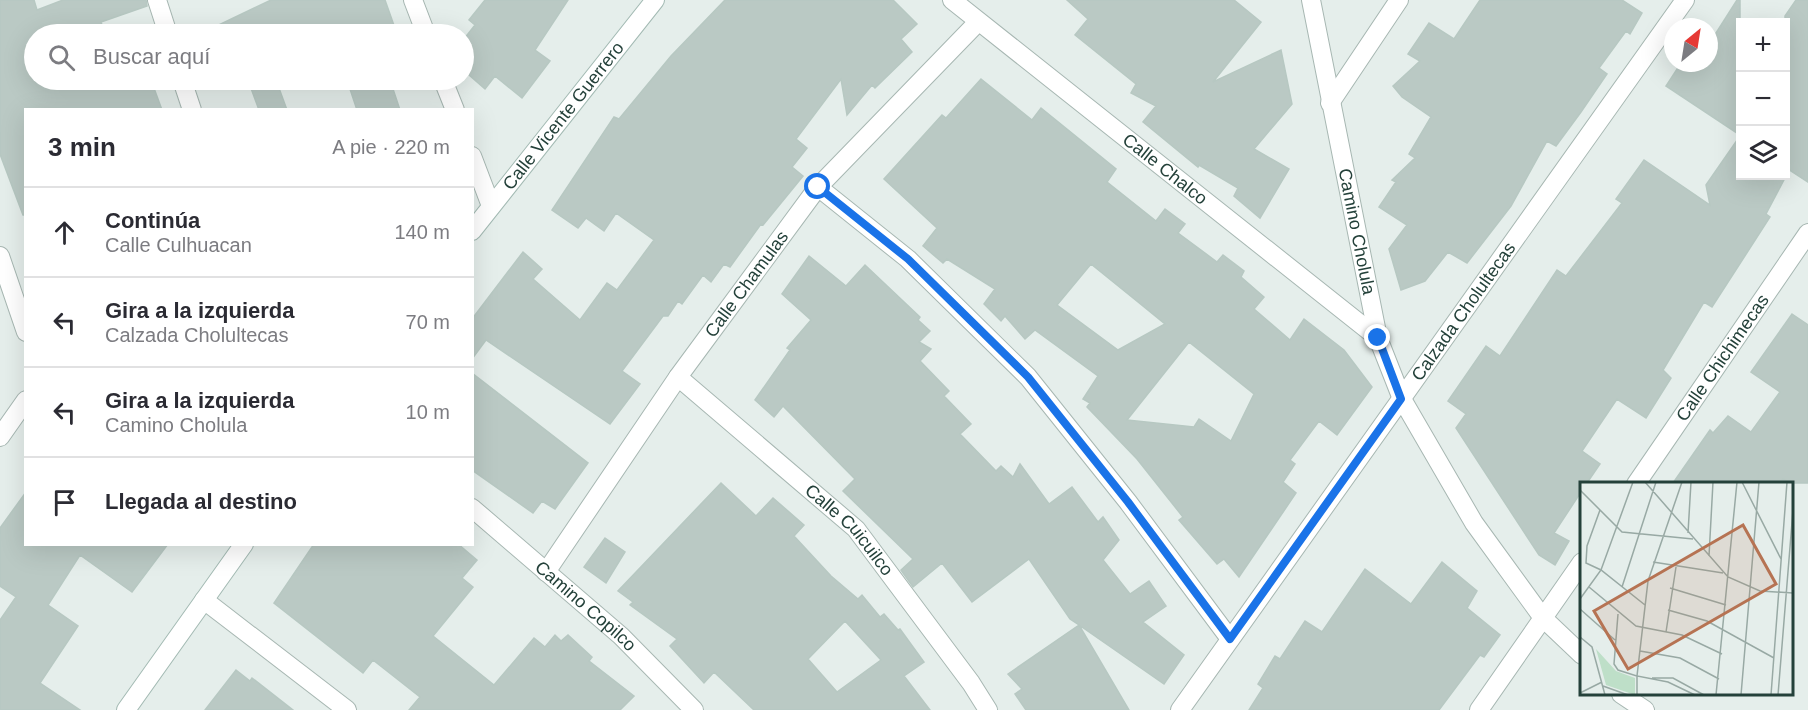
<!DOCTYPE html>
<html lang="es">
<head>
<meta charset="utf-8">
<style>
	:root { --surface:#fff; --page:#f2f2f3; --text:#2b2b33; --muted:#7c7c81; --line:#e1e1e2 }
	body { margin:0; font-family:Arial,sans-serif; background:var(--page); color:var(--text) }
	.controls { position:absolute; right:18px; top:18px; display:grid; overflow:hidden; border-radius:0px; box-shadow:0 6px 24px #0002 }
	.controls button { width:54px; height:54px; display:grid; place-items:center; padding:0; border:0; border-bottom:2px solid var(--line); background:var(--surface); color:var(--text); font:30px sans-serif }
	.compass { position:absolute; left:1664px; top:18px; width:54px; height:54px; border-radius:50%; background:var(--surface); box-shadow:0 6px 24px #0002; rotate:30deg }
	.stop { position:absolute; width:18px; height:18px; margin:-14px; border:4px solid #1a73e8; border-radius:50%; background:#fff }
	.stop.end { background:#1a73e8; border-color:#fff; box-shadow:0 2px 6px #0008 }
	.list { margin:0; padding:0; list-style:none }
	h2 { display:flex; justify-content:space-between; align-items:center; height:78px; margin:0; padding:0 24px; font-size:26px }
	h2 small { font-size:20px; font-weight:400; color:var(--muted) }
	.list li { display:grid; grid-template-columns:39px 1fr auto; gap:18px; align-items:center; box-sizing:border-box; height:90px; padding:0 24px; border-top:2px solid var(--line) }
	.list b { display:block; font-size:22px; white-space:nowrap }
	.list p { margin:0; font-size:20px; white-space:nowrap; color:var(--muted) }
	.list em { font-size:20px; font-style:normal; color:var(--muted) }
	.icon { flex:none; width:33px; height:33px; fill:none; stroke:currentColor; stroke-width:2; stroke-linecap:round; stroke-linejoin:round }
	.map { position:relative; flex:none; width:1808px; height:710px; overflow:hidden }
	.search { position:absolute; background:var(--surface); box-shadow:0 6px 24px #0002; left:24px; top:24px; width:450px; height:66px; display:flex; align-items:center; gap:15px; box-sizing:border-box; padding:0 21px; border-radius:33px; color:var(--muted); font-size:22px }
	.panel { position:absolute; background:var(--surface); box-shadow:0 6px 24px #0002; left:24px; top:108px; width:450px; height:438px; border-radius:0px }
	.map>svg:first-child { display:block }
	.building { fill:#bac9c4; stroke:#b7c8c2; stroke-width:1.5; fill-rule:evenodd }
	.lines { fill:none; stroke-linecap:round; stroke-linejoin:round }
	.minor-casing { stroke:#a7b7b2; stroke-width:20 }
	.tertiary-casing { stroke:#a7b7b2; stroke-width:20 }
	.secondary-casing { stroke:#a3bab3; stroke-width:20 }
	.minor { stroke:#fff; stroke-width:18 }
	.tertiary { stroke:#fff; stroke-width:18 }
	.secondary { stroke:#fff; stroke-width:18 }
	.route { stroke:#1a73e8; stroke-width:8 }
	.labels { text-anchor:middle; stroke-width:4.5; stroke-linejoin:round; paint-order:stroke }
	.street-label { font-size:18px; fill:#24413a; stroke:#f6faf8 }
	.inset-road { fill:none; stroke:#98a9a4; stroke-width:1.5 }
	.view { fill:#b67353; fill-opacity:0.15; stroke:#b67353; stroke-width:3 }
	.inset-edge { fill:none; stroke:#24413a; stroke-width:3 }
</style>
</head>
<body>
<div class="map">
<svg width="1808" height="710" viewBox="0 0 1808 710">
	<rect width="100%" height="100%" fill="#e5eeeb"/>
	<path class="building" d="M0 0H34L37 10 63 0H146L147 6 101 22 105 34H34V80H151L162 110H26V215H23L0 154Z
		M271 0H385L397 34H200Z
		M485 0H568L535 50 550 61 522 98 495 76 485 89 468 74 464 61V39L475 25 469 20Z
		M725 0H893L917 24 901 39 912 52 875 88 872 85 847 115 841 79 796 139 807 148 792 167 803 176 763 225 761 224 730 267 724 264 711 282 703 275 682 304 678 301 668 316H663L622 371 640 384 610 424 486 340 472 359V319L523 252 542 269 533 279 580 320 607 283 617 290 654 240 616 213 604 231 586 218 578 228 552 210 614 117 619 119 671 56Z
		M1067 0H1234L1261 22 1213 82 1281 50 1292 104 1254 149 1289 169 1260 218 1234 196 1238 188 1199 165 1198 167 1143 122 1156 106 1131 93 1136 84 1075 35 1088 19Z
		M1480 0H1622L1642 13 1630 34 1626 31 1599 68 1607 74 1581 112 1556 146 1547 141 1511 206 1467 263 1448 252 1425 281 1401 290 1389 249 1407 225 1379 207 1396 182 1392 180 1415 158 1409 154 1431 117 1402 97 1393 86 1420 61 1408 54 1429 23 1454 39Z
		M1737 0H1740V135L1666 86 1681 63H1709V44Z
		M1796 0H1808V182L1785 167V16Z
		M981 79 1032 120 1041 108 1116 169 1107 182 1156 221 1165 209 1185 224 1178 233 1217 262 1223 255 1244 271 1241 277 1264 297 1254 309 1290 340 1304 319 1344 350 1372 387 1337 435 1319 421 1290 460 1295 464 1283 482 1296 493 1239 577 1224 559 1217 564 1179 520 1183 517 1137 459 1087 407 1090 403 1083 399 1098 376 1035 330 1025 339 1005 316 1001 321 984 304 995 289 947 259 943 263 923 246 937 228 884 179 942 115 946 118ZM1091 264 1138 302 1165 324 1118 350 1057 305ZM1189 342 1254 394 1231 441 1199 419 1194 427 1127 420Z
		M248 80H276L287 110H259Z
		M347 80H390L400 110H357Z
		M1740 136V176H1786L1766 214 1770 217 1712 307 1704 302 1663 370 1671 378 1646 418 1617 399 1582 451 1600 464 1587 483H1581V492L1554 533 1569 541 1555 565 1539 555 1456 428 1466 414 1448 401 1486 346 1500 356 1557 270 1566 276 1622 203 1616 199 1644 160 1710 205 1706 185Z
		M809 256 846 286 865 265 920 317 918 320 930 331 919 342 931 349 920 361 949 391 944 396 971 424 960 434 996 471 1001 466 1013 477 1020 464 1049 504 1072 487 1098 522 1103 517 1119 540 1103 560 1130 594 1149 581 1166 606 1143 622 1184 655 1164 684 1079 625 1129 710H1026L1015 694 1022 689 1008 674 1079 625 1070 619 1029 559 972 602 942 563 913 587 901 570 913 559 843 491 855 479 783 406 774 417 755 400 790 350 787 348 811 320 782 294Z
		M1792 314 1808 325V483H1790L1783 479 1780 483H1673L1710 430 1713 433 1728 416 1751 432 1780 392 1751 372Z
		M472 373 588 463 555 509 542 501 533 513 472 470Z
		M721 483 756 516 773 498 804 525 794 536 831 576 858 599 862 595 880 617 884 614 898 630 900 629 924 662 904 676 930 710H754L714 672 704 683 670 646 677 639 630 605 633 602 618 591ZM845 621 881 660 837 692 808 659Z
		M26 492V544H168L132 592 80 555 48 605 78 626 40 683 80 710H0V620L16 597 0 586V528Z
		M605 538 625 552 606 583 584 567Z
		M314 544H458L477 560 462 578 473 587 433 636 494 685 534 638 545 647 555 635 561 641 568 635 592 657 589 661 634 696 620 710H409L420 697 401 682 373 660 363 673 274 603Z
		M1442 562 1477 591 1467 608 1500 635 1484 657 1480 655 1439 710H1249L1263 688 1258 684 1275 656 1280 659 1305 621 1322 632 1365 569 1411 604Z
		M236 670 250 681 252 678 293 710H205Z"/>
	<g class="lines">
		<defs>
			<g id="minor">
				<path d="M157 0 168 34"/>
				<path d="M413 0 426 34"/>
				<path id="s1" d="M952 0 1378 338"/>
				<path d="M182 80 192 110"/>
				<path d="M443 80 455 110"/>
				<path d="M1330 103 1399 0"/>
				<path d="M472 156 491 206"/>
				<path d="M818 187 908 259 1028 377 1128 502 1230 639"/>
				<path d="M0 256 26 332"/>
				<path id="s2" d="M678 377 856 529 971 683 988 710"/>
				<path d="M0 437 26 400"/>
				<path id="s3" d="M1636 484 1808 233"/>
				<path id="s4" d="M472 508 621 636 694 710"/>
				<path id="s5" d="M546 572 678 377 818 187 978 22"/>
				<path d="M204 600 347 710"/>
				<path id="s6" d="M1180 710 1685 0"/>
				<path d="M1479 710 1582 562"/>
			</g>
			<g id="tertiary">
				<path id="s7" d="M1311 0 1378 338 1402 399 1474 523 1543 618 1582 655"/>
				<path d="M1621 694 1645 710"/>
			</g>
			<g id="secondary">
				<path id="s8" d="M472 231 655 0"/>
				<path d="M126 710 244 544"/>
			</g>
		</defs>
		<use href="#minor" class="minor-casing"/>
		<use href="#tertiary" class="tertiary-casing"/>
		<use href="#secondary" class="secondary-casing"/>
		<use href="#minor" class="minor"/>
		<use href="#tertiary" class="tertiary"/>
		<use href="#secondary" class="secondary"/>
	</g>
	<g class="lines">
		<path class="route" d="M818 187 908 259 1028 377 1128 502 1230 639 1401 399 1378 338"/>
	</g>
	<g class="labels">
		<g class="street-label">
			<text dy="6" stroke="none"><textPath href="#s8" startOffset="147">Calle Vicente Guerrero</textPath></text>
			<text dy="6" stroke="none"><textPath href="#s1" startOffset="272">Calle Chalco</textPath></text>
			<text dy="6" stroke="none"><textPath href="#s7" startOffset="236">Camino Cholula</textPath></text>
			<text dy="6" stroke="none"><textPath href="#s5" startOffset="351">Calle Chamulas</textPath></text>
			<text dy="6" stroke="none"><textPath href="#s6" startOffset="489">Calzada Cholultecas</textPath></text>
			<text dy="6" stroke="none"><textPath href="#s3" startOffset="153">Calle Chichimecas</textPath></text>
			<text dy="6" stroke="none"><textPath href="#s2" startOffset="230">Calle Cuicuilco</textPath></text>
			<text dy="6" stroke="none"><textPath href="#s4" startOffset="150">Camino Copilco</textPath></text>
		</g>
	</g>
	<g transform="translate(1580 482)">
		<rect width="213" height="213" fill="#e5eeeb"/>
		<path d="M16 167 36 189 55 196V213L26 203Z" fill="#bedfc8"/>
		<path class="inset-road" d="M65 0 148 95 180 109 213 111M102 0 68 99 57 194 88 200 115 213M162 0 201 77M0 8 42 50 113 57M20 28 7 64 6 81 21 88 65 123M0 32V56M108 51 111 0M129 74 133 0M73 80 143 91M9 105 56 144 102 153 142 172M42 105 76 0M90 106 146 123M0 117 21 88 53 0M0 127 35 158M88 128 127 139 194 176M38 132 34 182 38 188 57 194V213M86 150 96 85M0 155 12 165 25 213M60 169 100 176 139 197M72 196H93L124 213M23 204 48 213M0 211 22 200M136 213 157 0M161 213 179 0M191 213 207 0M198 213 213 28"/>
		<path class="view" d="M163 43 196 102 48 187 14 129Z"/>
		<rect width="213" height="213" class="inset-edge"/>
	</g>
</svg>
<div class="controls">
<button>+</button>
<button>−</button>
<button><svg class="icon" aria-label="layers" viewBox="0 0 24 24"><path d="M12 4l9 5-9 5-9-5zM3 14l9 5 9-5"/></svg></button>
</div>
<svg class="compass" viewBox="-18 -18 36 36"><path d="M0-13l5 13h-10z" fill="#e53935"/><path d="M0 13l5-13h-10z" fill="#7c7c81"/></svg>
<div class="stop" style="left:818px;top:187px"></div>
<div class="stop end" style="left:1378px;top:338px"></div>
<div class="search"><svg class="icon" aria-label="search" viewBox="0 0 24 24"><circle cx="10" cy="10" r="6"/><path d="M15 15l6 6"/></svg>Buscar aquí</div>
<section class="panel">
<h2>3 min<small>A pie · 220 m</small></h2>
<ul class="list">
<li><svg class="icon" aria-label="ahead" viewBox="0 0 24 24"><path d="M12 20V5M6 11l6-6 6 6"/></svg><div><b>Continúa</b><p>Calle Culhuacan</p></div><em>140 m</em></li>
<li><svg class="icon" aria-label="left" viewBox="0 0 24 24"><path d="M17 20v-9H6M10 6l-5 5 5 5"/></svg><div><b>Gira a la izquierda</b><p>Calzada Cholultecas</p></div><em>70 m</em></li>
<li><svg class="icon" aria-label="left" viewBox="0 0 24 24"><path d="M17 20v-9H6M10 6l-5 5 5 5"/></svg><div><b>Gira a la izquierda</b><p>Camino Cholula</p></div><em>10 m</em></li>
<li><svg class="icon" aria-label="arrive" viewBox="0 0 24 24"><path d="M6 21V4h12l-3 4 3 4H6"/></svg><div><b>Llegada al destino</b></div></li>
</ul>
</section>
</div>
</body>
</html>
